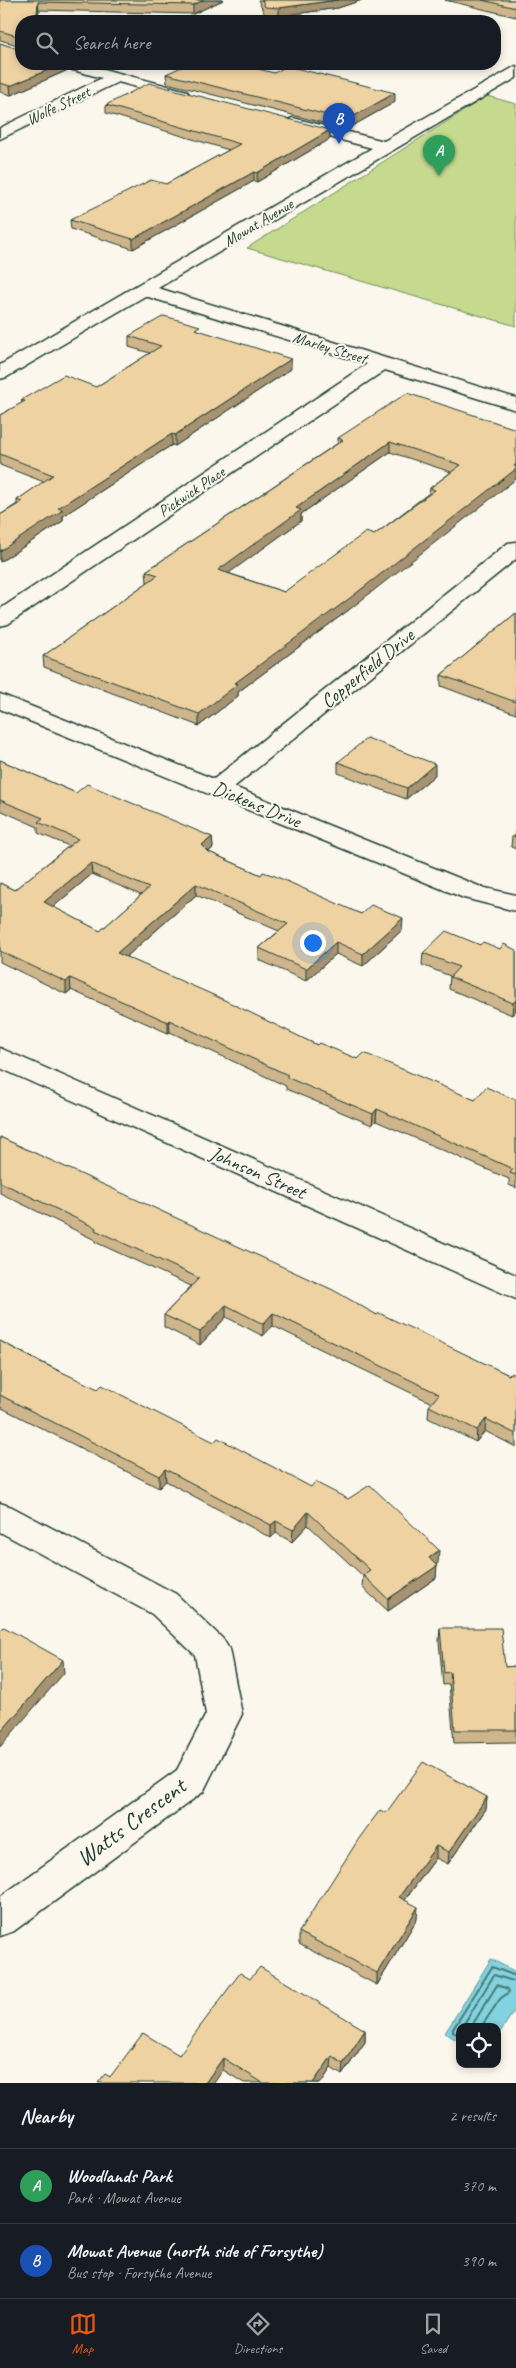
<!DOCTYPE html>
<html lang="en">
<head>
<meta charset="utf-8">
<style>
	:root { --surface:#171b24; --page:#242831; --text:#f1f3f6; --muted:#9ea1a6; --line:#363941; --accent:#ea580c }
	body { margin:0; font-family:Caveat,sans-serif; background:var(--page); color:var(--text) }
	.controls { position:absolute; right:15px; bottom:15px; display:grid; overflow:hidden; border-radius:10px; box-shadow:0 2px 8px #0003 }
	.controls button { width:45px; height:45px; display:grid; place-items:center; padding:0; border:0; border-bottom:1px solid var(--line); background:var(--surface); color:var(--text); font:25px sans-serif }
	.you { position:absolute; left:312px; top:942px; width:18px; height:18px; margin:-12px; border:4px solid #fff; border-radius:50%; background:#1a73e8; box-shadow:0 0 0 8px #1a73e833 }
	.badge { display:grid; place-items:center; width:32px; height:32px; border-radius:50%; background:var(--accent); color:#fff; font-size:16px; font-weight:700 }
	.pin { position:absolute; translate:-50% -41px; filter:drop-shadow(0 1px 2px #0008) }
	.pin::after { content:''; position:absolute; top:26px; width:18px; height:15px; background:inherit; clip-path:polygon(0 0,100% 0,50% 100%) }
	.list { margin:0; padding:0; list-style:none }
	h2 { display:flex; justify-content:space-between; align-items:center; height:65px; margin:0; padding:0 20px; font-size:21px }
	h2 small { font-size:16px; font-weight:400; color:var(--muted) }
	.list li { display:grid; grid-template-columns:32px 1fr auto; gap:15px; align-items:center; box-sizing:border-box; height:75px; padding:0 20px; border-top:1px solid var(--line) }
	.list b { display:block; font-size:19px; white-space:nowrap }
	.list p { margin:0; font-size:16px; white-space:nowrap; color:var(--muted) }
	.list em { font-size:16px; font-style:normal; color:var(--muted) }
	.icon { flex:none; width:28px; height:28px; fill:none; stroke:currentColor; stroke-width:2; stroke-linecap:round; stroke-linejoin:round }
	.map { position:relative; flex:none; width:516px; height:2083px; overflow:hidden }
	.search { position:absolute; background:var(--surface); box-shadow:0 2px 8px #0003; left:15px; right:15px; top:15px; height:55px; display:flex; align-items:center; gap:12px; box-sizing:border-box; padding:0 18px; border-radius:20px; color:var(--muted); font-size:19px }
	.sheet { height:215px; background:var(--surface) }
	nav { display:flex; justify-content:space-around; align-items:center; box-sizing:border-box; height:70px; border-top:1px solid var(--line); background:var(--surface); font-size:14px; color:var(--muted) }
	nav a { display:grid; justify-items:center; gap:2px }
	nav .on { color:var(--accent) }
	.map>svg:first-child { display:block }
	.green { fill:#c6da8f; stroke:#728c62 }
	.water { fill:#83d2df; stroke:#5b969b }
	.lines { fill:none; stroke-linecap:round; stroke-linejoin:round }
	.shore { stroke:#477978; stroke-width:2 }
	.street-casing { stroke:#1f3d34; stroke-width:3 }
	.secondary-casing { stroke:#1f3d34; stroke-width:3 }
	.street { fill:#fbf7ec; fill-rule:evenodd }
	.secondary { fill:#fbf7ec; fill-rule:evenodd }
	.wall { fill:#ceb58b; stroke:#1f3d34; fill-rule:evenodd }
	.shaded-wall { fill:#a79371; stroke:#1f3d34 }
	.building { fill:#efd2a2; stroke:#1f3d34; fill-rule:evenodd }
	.labels { text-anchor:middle; stroke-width:4; stroke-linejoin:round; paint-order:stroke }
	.far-street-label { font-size:16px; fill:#1f3d34; stroke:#fbf7ec }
	.street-label { font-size:20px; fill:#1f3d34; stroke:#fbf7ec }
	.near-street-label { font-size:24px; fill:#1f3d34; stroke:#fbf7ec }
</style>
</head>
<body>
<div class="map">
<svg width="516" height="2083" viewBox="0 0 516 2083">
	<rect width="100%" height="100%" fill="#fbf7ec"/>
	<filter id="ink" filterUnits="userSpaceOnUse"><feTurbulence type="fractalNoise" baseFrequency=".02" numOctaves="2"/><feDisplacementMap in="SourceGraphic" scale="10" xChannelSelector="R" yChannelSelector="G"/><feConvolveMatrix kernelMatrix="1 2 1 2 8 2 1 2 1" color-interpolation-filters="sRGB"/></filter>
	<g filter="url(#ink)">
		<path class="green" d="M487 96 516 104V326L247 248Z"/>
		<path class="water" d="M491 1959 516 1972V2008L497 2037V2027H460V2042L445 2033Z"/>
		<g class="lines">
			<path class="shore" d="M462 2027 494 1975 516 1982
				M471 2027 497 1985 508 1989 509 1992 500 1999 481 2027
				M460 2036 453 2032V2029L492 1967 516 1976"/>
			<defs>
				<path id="street" d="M59 64H84L187 91 189 94 187 97 181 99 118 82 0 139V128L102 78 62 67Z
					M516 66V78L158 288 516 398V410L385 370 8 624 0 626V609L367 364 145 296 7 377 0 379V365L372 148 287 126 285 123 287 120 293 118 384 141Z
					M516 542V559L234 787 481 887 516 895V911L464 898 0 709V694L214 779 508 543Z
					M0 1503 12 1507 176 1594 223 1639 229 1649 242 1714 203 1792 14 1931 0 1936V1897L177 1770 206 1714 195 1655 152 1614 0 1532Z"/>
				<path id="secondary" d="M0 1048 516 1275V1299L0 1068Z"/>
			</defs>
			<use href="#street" class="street-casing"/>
			<use href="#secondary" class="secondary-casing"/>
			<use href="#street" class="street"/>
			<use href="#secondary" class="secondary"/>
		</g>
		<path class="wall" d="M0 0H223L193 14 39 10 38 15 21 21V46L0 40Z
			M258 0H362L338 8 279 16 265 15Z
			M445 0H516V17Z
			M0 43 68 70 11 95 0 92Z
			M274 73 395 102 347 129 167 83 166 74Z
			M106 105 330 130V139L257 182 254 181 133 249 71 229 70 220 166 184 229 150 106 113Z
			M200 331 291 369 175 446 172 445 159 453 63 516V521L0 562V515L17 504V500L44 482 0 465V415L22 403 21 400 96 387 150 353 129 347V336Z
			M516 429 350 609 238 692V696L199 726 44 667 43 656 148 582H147L146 571 338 443V438ZM390 452 451 472 430 488 429 493 374 535 284 592 228 573 301 521V514Z
			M516 613V714L441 686V675Z
			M0 760 76 793 212 837 213 848 208 852H209L261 875 402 930 363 966 336 954 306 981 259 960V948L279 931 196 895 126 957 317 1045 475 1100H516V1188L509 1185V1179L376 1121 372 1125 286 1089V1086L170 1032 168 1033 71 990 66 994 0 962V883L14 890 69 846 38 833V827L0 810ZM92 874 141 895 100 931 53 907Z
			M338 762 435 775 406 799 338 773Z
			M516 832V849L511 847 512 836Z
			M480 945 500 949 516 950V1011L512 1015 449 989 450 976 422 965 423 953Z
			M0 1137 377 1315 509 1375H516V1447L485 1431 476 1442 428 1418 429 1406 432 1403 273 1326 263 1336 226 1317 200 1345 164 1327V1315L191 1286 95 1242V1240L0 1193Z
			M0 1341 438 1563 436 1565V1578L388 1611 362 1587 363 1576 308 1525 292 1542 276 1533 271 1538 166 1481 159 1488 0 1407Z
			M440 1628 505 1667 516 1666V1742L454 1743 449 1684 443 1685 439 1641Z
			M487 1797 486 1809 448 1864 436 1858 405 1900 417 1919 377 1985 299 1944V1932L386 1813Z
			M250 1979 365 2030V2042L342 2075 331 2068 321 2083H244L223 2070 110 2077 179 2055Z"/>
		<path class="shaded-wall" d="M204 0H223L193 14V5Z
			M338 0H362L338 8 279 16V8Z
			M38 2 39 10 37 21V14Z
			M62 64H67L68 70 11 95 10 86Z
			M395 93V102L347 129V120Z
			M330 130V139L257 182V173Z
			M254 172V181L133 249V239Z
			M291 359V369L175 446V435Z
			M172 434V445L159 453 63 516V521L0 562V551L58 508 159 442Z
			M390 442V452L301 514V521L218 581V570L296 508Z
			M516 464V479L350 609 238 692V696L199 726V714L235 683Z
			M435 764V775L406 799 407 788Z
			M212 837 213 848 203 856 202 845Z
			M91 863 92 874 45 914 44 902Z
			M196 884V895L117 965V953Z
			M403 918 402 930 363 966V954Z
			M336 942V954L306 981V969Z
			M70 978 71 990 66 994V982Z
			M516 1000V1011L512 1015 513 1003Z
			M169 1020 170 1032 168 1033V1022Z
			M377 1109 376 1121 372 1125 373 1114Z
			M226 1305V1317L200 1345V1332Z
			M273 1313V1326L263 1336V1324Z
			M486 1419 485 1431 476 1442 477 1430Z
			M165 1469 166 1481 159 1488V1476Z
			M308 1512V1525L292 1542 293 1530Z
			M276 1521V1533L271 1538V1525Z
			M439 1550 438 1563 428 1570 429 1558Z
			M437 1566 436 1578 388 1611V1599Z
			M63 1660 64 1673 0 1747V1733Z
			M487 1797 486 1809 448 1864 449 1852Z
			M436 1846V1858L398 1909 399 1897Z
			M418 1907 417 1919 377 1985V1973Z
			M365 2030V2042L342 2075 343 2064Z
			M332 2056 331 2068 321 2083H313Z
			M223 2058V2070L214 2083H205Z"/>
		<path class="building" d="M0 0H204L193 5 38 2 37 14 64 21H21V37L0 31Z
			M262 0H338L279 8 265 7Z
			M482 0H516V8Z
			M0 43 21 50V64H62L10 86 0 83Z
			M188 64H238L274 73 287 66 395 93 347 120 166 74Z
			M149 83 330 130 257 173 254 172 133 239 70 220 151 180 166 184 240 144 106 105Z
			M164 316 200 326 195 329 291 359 175 435 172 434 159 442 58 508 63 510 0 551V515L22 502 17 500 53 475 0 454V415L25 401 21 400 64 375 96 387 161 346 129 336Z
			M407 393 516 429V464L514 466H516V469L350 598 235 683 238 684 199 714 43 656 158 575 146 571 343 440 338 438ZM390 442 461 465 430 488 435 490 374 535 366 532 284 592 218 570 301 510 296 508Z
			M516 613V702L441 675Z
			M367 738 435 764 407 788 338 762Z
			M0 760 76 793 87 784 212 837 202 845 209 852 261 875 263 872 275 876 361 914 371 905 403 918 363 954 336 942 306 969 259 948 288 924 196 884 117 953 218 997 317 1045 319 1043 358 1059 364 1053 475 1100 486 1087 516 1100V1175L510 1173 513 1169 377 1109 373 1114 286 1077 288 1075 169 1020 168 1022 70 978 66 982 0 951V883L14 890 78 839 38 822 43 818 0 800ZM91 863 149 888 100 931 44 902Z
			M516 832V837L512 836Z
			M446 931 480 945 483 942 500 949 504 944 516 950V1000L513 1003 450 977 459 967 423 953Z
			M0 1137 333 1290 377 1315 379 1313 509 1375 511 1373 516 1375V1434L486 1419 477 1430 429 1406 439 1394 273 1313 263 1324 226 1305 200 1332 164 1315 199 1278 95 1230 96 1228 0 1182Z
			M0 1341 38 1361 98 1389 102 1385 214 1442 218 1438 311 1487 315 1482 348 1499 370 1485 439 1550 429 1558 437 1566 388 1599 363 1575 370 1570 308 1512 293 1530 276 1521 271 1525 165 1469 159 1476 0 1395Z
			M4 1627 63 1660 0 1733V1631Z
			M440 1628H501L505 1667 516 1666V1730H455L450 1672 444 1673Z
			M423 1762 487 1797 449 1852 436 1846 399 1897 418 1907 377 1973 299 1932 360 1837 380 1810 386 1813Z
			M260 1967 365 2030 343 2064 332 2056 313 2083H263L223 2058 205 2083H98L105 2074 110 2077 143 2033 179 2055 240 1973 250 1979Z"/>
	</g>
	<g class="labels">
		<g class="far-street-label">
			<text transform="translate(58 105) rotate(-26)" y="6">Wolfe Street</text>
			<text transform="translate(258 222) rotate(-31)" y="6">Mowat Avenue</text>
			<text transform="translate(330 347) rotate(17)" y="6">Marley Street</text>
			<text transform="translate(191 491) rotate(-34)" y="6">Pickwick Place</text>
		</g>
		<g class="street-label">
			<text transform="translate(367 668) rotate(-39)" y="7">Copperfield Drive</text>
			<text transform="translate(257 804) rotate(22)" y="7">Dickens Drive</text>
			<text transform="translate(258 1172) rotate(24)" y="7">Johnson Street</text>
		</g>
		<g class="near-street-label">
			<text transform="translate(131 1822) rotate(-37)" y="8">Watts Crescent</text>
		</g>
	</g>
</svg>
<div class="controls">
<button><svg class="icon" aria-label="locate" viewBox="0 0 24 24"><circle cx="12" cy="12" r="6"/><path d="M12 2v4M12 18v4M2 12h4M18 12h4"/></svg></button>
</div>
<div class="you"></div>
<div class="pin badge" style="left:439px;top:176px;background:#2e9e5b">A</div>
<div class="pin badge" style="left:339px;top:144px;background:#1a4fb4">B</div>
<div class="search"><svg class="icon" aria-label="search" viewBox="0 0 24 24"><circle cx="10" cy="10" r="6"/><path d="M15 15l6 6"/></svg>Search here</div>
</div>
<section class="sheet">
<h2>Nearby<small>2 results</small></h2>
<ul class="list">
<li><span class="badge" style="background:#2e9e5b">A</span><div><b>Woodlands Park</b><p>Park · Mowat Avenue</p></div><em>370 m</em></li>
<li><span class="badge" style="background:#1a4fb4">B</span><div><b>Mowat Avenue (north side of Forsythe)</b><p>Bus stop · Forsythe Avenue</p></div><em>390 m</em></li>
</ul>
</section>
<nav>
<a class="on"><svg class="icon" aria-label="map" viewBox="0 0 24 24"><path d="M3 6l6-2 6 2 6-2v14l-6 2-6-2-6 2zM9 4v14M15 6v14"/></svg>Map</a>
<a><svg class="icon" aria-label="directions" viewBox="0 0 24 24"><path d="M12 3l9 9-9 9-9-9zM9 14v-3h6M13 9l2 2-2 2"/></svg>Directions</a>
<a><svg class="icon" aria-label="saved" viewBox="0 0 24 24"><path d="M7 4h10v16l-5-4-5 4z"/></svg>Saved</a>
</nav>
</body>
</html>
